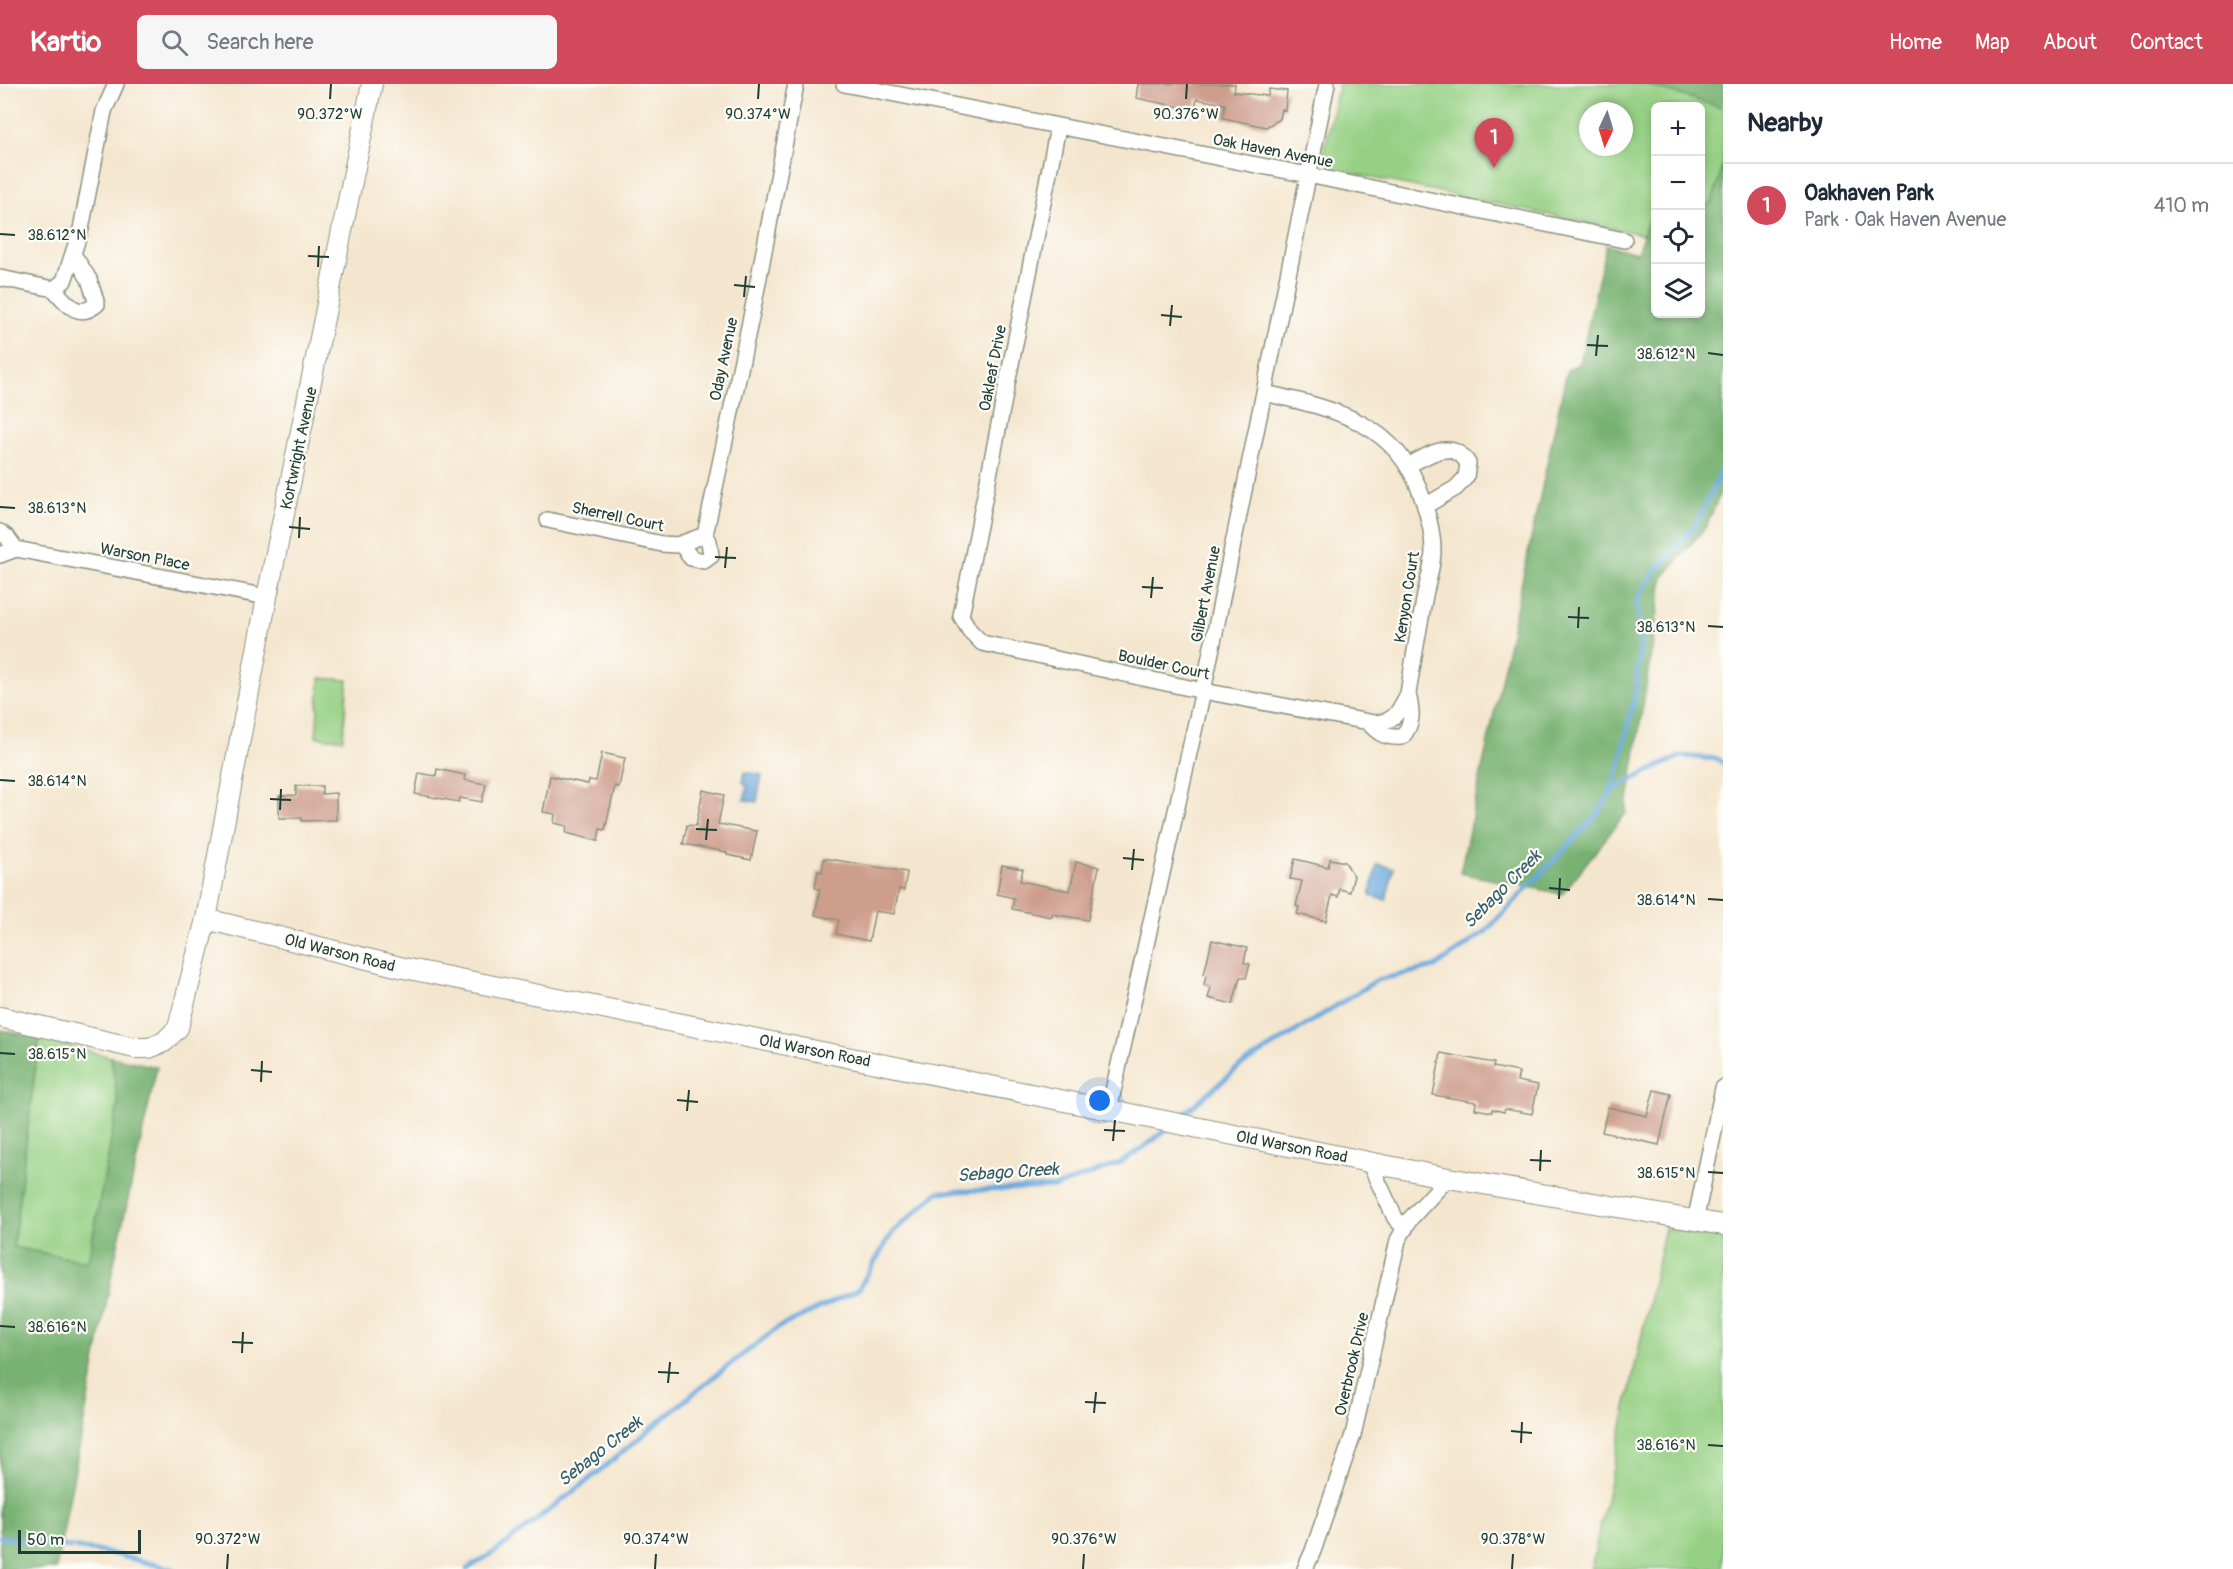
<!DOCTYPE html>
<html lang="en">
<head>
<meta charset="utf-8">
<style>
	:root { --surface:#fff; --page:#f6f6f7; --text:#1f2937; --muted:#747a83; --line:#e0e1e3; --accent:#d1495b }
	body { margin:0; font-family:Pangolin,sans-serif; background:var(--page); color:var(--text) }
	.controls { position:absolute; right:18px; top:18px; display:grid; overflow:hidden; border-radius:9px; box-shadow:0 3px 9px #0003 }
	.controls button { width:54px; height:54px; display:grid; place-items:center; padding:0; border:0; border-bottom:2px solid var(--line); background:var(--surface); color:var(--text); font:30px sans-serif }
	.compass { position:absolute; left:1579px; top:18px; width:54px; height:54px; border-radius:50%; background:var(--surface); box-shadow:0 3px 9px #0003; rotate:184deg }
	.scale { position:absolute; left:18px; bottom:15px; width:123px; box-sizing:border-box; padding-left:6px; border:3px solid #1f3d34; border-top:0; font-size:16px; line-height:21px; white-space:nowrap; color:#1f3d34; -webkit-text-stroke:4px #fdfcf7; paint-order:stroke }
	.you { position:absolute; left:1100px; top:1017px; width:21px; height:21px; margin:-15px; border:4px solid #fff; border-radius:50%; background:#1a73e8; box-shadow:0 0 0 9px #1a73e833 }
	.badge { display:grid; place-items:center; width:39px; height:39px; border-radius:50%; background:var(--accent); color:#fff; font-size:20px; font-weight:700 }
	.pin { position:absolute; translate:-50% -50px; filter:drop-shadow(0 2px 3px #0008) }
	.pin::after { content:''; position:absolute; top:32px; width:21px; height:18px; background:inherit; clip-path:polygon(0 0,100% 0,50% 100%) }
	.list { margin:0; padding:0; list-style:none }
	h2 { display:flex; justify-content:space-between; align-items:center; height:78px; margin:0; padding:0 24px; font-size:26px }
	h2 small { font-size:20px; font-weight:400; color:var(--muted) }
	.list li { display:grid; grid-template-columns:39px 1fr auto; gap:18px; align-items:center; box-sizing:border-box; height:84px; padding:0 24px; border-top:2px solid var(--line) }
	.list b { display:block; font-size:22px; white-space:nowrap }
	.list p { margin:0; font-size:20px; white-space:nowrap; color:var(--muted) }
	.list em { font-size:20px; font-style:normal; color:var(--muted) }
	.icon { flex:none; width:33px; height:33px; fill:none; stroke:currentColor; stroke-width:2; stroke-linecap:round; stroke-linejoin:round }
	.map { position:relative; flex:none; width:1723px; height:1485px; overflow:hidden }
	header { display:flex; align-items:center; gap:36px; box-sizing:border-box; height:84px; padding:0 30px; background:var(--accent); color:#fff }
	header strong { font-size:28px }
	nav { display:flex; gap:33px; margin-inline-start:auto; font-size:21px }
	.search { width:420px; height:54px; background:var(--page); display:flex; align-items:center; gap:15px; box-sizing:border-box; padding:0 21px; border-radius:9px; color:var(--muted); font-size:22px }
	main { display:flex }
	aside { flex:1; background:var(--surface) }
	.map>svg:first-child { display:block }
	.green { fill:#96d084; stroke:#5a865c; stroke-width:1.5; fill-rule:evenodd }
	.forest { fill:#78b272; stroke:#4c7853; stroke-width:1.5 }
	.water { fill:#6aa9dc; stroke:#447388; stroke-width:1.5 }
	.lines { fill:none; stroke-linecap:round; stroke-linejoin:round }
	.stream { stroke:#6aa9dc; stroke-width:5 }
	.building { fill:#ce9e8d }
	.minor-casing { stroke:#8a9281; stroke-width:18 }
	.tertiary-casing { stroke:#8a9281; stroke-width:22 }
	.minor { stroke:#fff; stroke-width:15 }
	.tertiary { stroke:#fff; stroke-width:20 }
	.ticks { fill:none; stroke:#1f3d34; stroke-width:2 }
	.labels { text-anchor:middle; stroke-width:4.5; stroke-linejoin:round; paint-order:stroke }
	.street-label { font-size:16px; fill:#1f3d34; stroke:#fdfcf7 }
	.water-label { font-size:18px; font-style:italic; fill:#365d66; stroke:#fdfcf7 }
	.ticks-label { font-size:15px; text-anchor:middle; fill:#1f3d34; stroke:#fdfcf7; stroke-width:4.5; stroke-linejoin:round; paint-order:stroke }
</style>
</head>
<body>
<header>
<strong>Kartio</strong>
<div class="search"><svg class="icon" aria-label="search" viewBox="0 0 24 24"><circle cx="10" cy="10" r="6"/><path d="M15 15l6 6"/></svg>Search here</div>
<nav><a>Home</a><a>Map</a><a>About</a><a>Contact</a></nav>
</header>
<main>
<div class="map">
<svg width="1723" height="1485" viewBox="0 0 1723 1485">
	<rect width="100%" height="100%" fill="#fdfcf7"/>
	<filter id="ink" filterUnits="userSpaceOnUse"><feTurbulence type="fractalNoise" baseFrequency=".0167" numOctaves="2"/><feDisplacementMap in="SourceGraphic" scale="12" xChannelSelector="R" yChannelSelector="G"/><feConvolveMatrix kernelMatrix="1 2 1 2 8 2 1 2 1" color-interpolation-filters="sRGB"/></filter>
	<filter id="wash" filterUnits="userSpaceOnUse"><feTurbulence type="fractalNoise" baseFrequency=".008" numOctaves="4" result="noise"/><feDisplacementMap in="SourceGraphic" scale="24" xChannelSelector="R" yChannelSelector="G"/><feGaussianBlur stdDeviation="1.35" result="paint"/><feColorMatrix in="noise" values="0 0 0 0 0 0 0 0 0 0 0 0 0 0 0 0 0 1.4 0 .05"/><feComposite in="paint" operator="in"/></filter>
	<g filter="url(#wash)">
		<rect width="100%" height="100%" fill="#f4e6ce"/>
		<path class="green" d="M1339 0H1425L1436 2V0H1723V167L1701 162 1700 22H1656L1655 153 1335 86 1324 75 1323 70ZM1588 27H1624V63H1588Z
			M320 594 348 596 343 655 316 653Z
			M39 954 111 973 118 1020 88 1178 13 1163Z
			M1665 1144 1723 1152V1485H1591Z"/>
		<path class="forest" d="M1643 0H1723V24Z
			M1723 80V402L1707 441 1663 494 1626 729 1562 810 1460 789 1567 286 1580 279 1606 161 1637 169 1648 137H1655L1656 230H1700L1701 125 1712 118Z
			M0 946 39 954 13 1163 88 1178 118 1020 111 973 157 983 114 1179 56 1485H0Z"/>
		<path class="water" d="M745 688 762 691 757 718 744 716 747 703 743 698Z
			M1377 780 1394 784 1386 816 1370 812Z"/>
		<g class="lines">
			<path class="stream" d="M1609 710 1620 680 1636 604 1641 549 1636 519 1653 490 1696 441 1723 383
				M1179 1034 1239 983 1377 896 1435 883 1485 848 1597 731 1609 711 1622 700 1681 672 1718 675 1723 679
				M0 1453 105 1468 173 1485
				M467 1485 499 1465 587 1397 716 1291 779 1243 858 1206 892 1149 938 1108 1056 1103 1120 1079 1151 1058 1170 1042"/>
		</g>
		<g id="blocks">
			<path class="building" d="M1138 0H1235L1234 8 1268 12 1269 5 1287 7 1285 26 1282 25 1280 35 1266 43 1223 34 1225 20 1197 15 1195 26 1136 14Z
				M602 669 625 674 619 703 615 702 605 746 600 745 598 757 566 749 567 742 554 739 555 730 543 728 550 692 588 700 589 696 596 697Z
				M437 685 465 691 464 696 486 700 482 718 460 714 459 718 415 710 419 689 436 692Z
				M296 702H322V710L336 709V736L302 737V734H279V712L296 711Z
				M703 706 724 711 718 740 757 747 751 776 728 771 726 768 683 760 687 741 696 742Z
				M824 774 907 788 904 806 899 805 894 830 875 827 869 857 836 850 839 836 815 831 820 805 815 804 818 787 822 788Z
				M1295 775 1328 783 1330 775 1345 778 1354 792 1350 808 1340 805 1338 813 1332 811 1326 837 1297 830 1299 823 1296 822 1302 797 1290 795Z
				M1076 778 1099 783 1088 836 1052 830V833L1012 825 1014 814 997 810 1002 781 1023 785 1020 797 1070 807Z
				M1212 856 1247 864 1244 879 1250 880 1246 894 1240 893 1233 920 1208 914 1211 903 1204 901 1206 891 1204 890Z
				M1441 969 1494 979 1493 983 1519 988 1517 997 1538 1001 1532 1030 1505 1025 1504 1028 1492 1025V1028L1475 1025 1476 1018 1433 1011Z
				M1654 1006 1671 1010 1659 1061 1602 1048 1608 1023 1647 1032Z"/>
		</g>
	</g>
	<g filter="url(#ink)">
		<use href="#blocks" fill-opacity="0" stroke="#8a9281" stroke-width="1.5"/>
		<g class="lines">
			<defs>
				<path id="minor" d="M844 0 1308 91 1624 156
					M1058 43 961 532 970 547 982 559 1203 607 1374 639C1396 638 1398 628 1408 610 1413 577 1419 544 1425 511 1428 497 1433 481 1433 467 1433 448 1428 430 1422 413 1398 338 1332 324 1264 309
					M0 194 54 205 64 197 81 145 104 27 116 0
					M54 205C67 220 78 236 97 220L89 195 73 170
					M1407 382C1428 372 1451 353 1468 379L1466 393 1456 404 1425 422
					M548 436 662 460 677 461 705 451
					M0 448 7 453 16 465
					M705 451 754 219 796 0
					M681 460 691 474 704 477 711 472 709 457 705 451
					M0 471 16 465 267 513
					M1368 638C1378 650 1386 654 1402 653 1414 639 1412 627 1408 610
					M1109 1025 1203 607 1327 0
					M1369 1078 1395 1134 1405 1145
					M1695 1138 1723 1004
					M1305 1485 1313 1467 1353 1351 1398 1156 1410 1135 1448 1094"/>
				<path id="tertiary" d="M206 835 404 884 1448 1094 1723 1141
					M0 933 135 964H149L164 958 178 944 206 835 267 513 372 0"/>
			</defs>
			<use href="#minor" class="minor-casing"/>
			<use href="#tertiary" class="tertiary-casing"/>
			<use href="#minor" class="minor"/>
			<use href="#tertiary" class="tertiary"/>
		</g>
	</g>
	<path class="ticks" d="M330 15 331 0M758 15 759 0M1186 15 1187 0M0 150 15 151M308 172 329 173M318 183 319 162M734 201 755 203M744 213 746 192M1161 231 1182 233M1170 242 1172 221M1587 261 1608 262M1708 269 1723 271M1596 272 1598 251M0 423 15 424M289 443 310 445M299 454 300 433M715 473 736 474M725 484 727 463M1142 503 1163 504M1151 514 1153 493M1568 533 1589 534M1708 542 1723 543M1578 544 1579 523M0 696 15 697M270 715 291 716M280 726 281 705M696 745 717 746M706 756 708 735M1123 774 1144 776M1132 786 1134 765M1549 804 1570 806M1559 815 1560 794M1708 815 1723 816M0 969 15 970M251 986 272 988M261 998 262 977M677 1016 698 1018M687 1027 689 1006M1104 1046 1125 1047M1113 1057 1115 1036M1530 1076 1551 1077M1540 1087 1541 1066M1708 1088 1723 1089M0 1242 15 1243M232 1258 253 1259M242 1269 243 1248M658 1288 679 1289M668 1299 670 1278M1085 1318 1106 1319M1094 1329 1096 1308M1511 1347 1532 1349M1521 1359 1522 1338M1708 1361 1723 1362M227 1485 228 1470M655 1485 656 1470M1083 1485 1084 1470M1512 1485 1513 1470"/>
	<g class="labels">
		<g class="street-label">
			<text transform="translate(1273 66) rotate(11)" y="6">Oak Haven Avenue</text>
			<text transform="translate(723 275) rotate(-78)" y="6">Oday Avenue</text>
			<text transform="translate(992 284) rotate(-79)" y="6">Oakleaf Drive</text>
			<text transform="translate(298 364) rotate(-78)" y="6">Kortwright Avenue</text>
			<text transform="translate(618 432) rotate(12)" y="6">Sherrell Court</text>
			<text transform="translate(145 472) rotate(11)" y="6">Warson Place</text>
			<text transform="translate(1205 510) rotate(-79)" y="6">Gilbert Avenue</text>
			<text transform="translate(1406 513) rotate(-81)" y="6">Kenyon Court</text>
			<text transform="translate(1164 580) rotate(12)" y="6">Boulder Court</text>
			<text transform="translate(340 868) rotate(14)" y="6">Old Warson Road</text>
			<text transform="translate(815 966) rotate(11)" y="6">Old Warson Road</text>
			<text transform="translate(1292 1062) rotate(11)" y="6">Old Warson Road</text>
			<text transform="translate(1351 1280) rotate(-77)" y="6">Overbrook Drive</text>
		</g>
		<g class="water-label">
			<text transform="translate(1502 805) rotate(-45)" y="6">Sebago Creek</text>
			<text transform="translate(1008 1088) rotate(-4)" y="6">Sebago Creek</text>
			<text transform="translate(600 1367) rotate(-38)" y="6">Sebago Creek</text>
		</g>
	</g>
	<g class="ticks-label">
		<text x="330" y="35">90.372°W</text>
		<text x="758" y="35">90.374°W</text>
		<text x="1186" y="35">90.376°W</text>
		<text x="57" y="156">38.612°N</text>
		<text x="1666" y="275">38.612°N</text>
		<text x="57" y="429">38.613°N</text>
		<text x="1666" y="548">38.613°N</text>
		<text x="57" y="702">38.614°N</text>
		<text x="1666" y="821">38.614°N</text>
		<text x="57" y="975">38.615°N</text>
		<text x="1666" y="1094">38.615°N</text>
		<text x="57" y="1248">38.616°N</text>
		<text x="1666" y="1366">38.616°N</text>
		<text x="228" y="1460">90.372°W</text>
		<text x="656" y="1460">90.374°W</text>
		<text x="1084" y="1460">90.376°W</text>
		<text x="1513" y="1460">90.378°W</text>
	</g>
</svg>
<div class="controls">
<button>+</button>
<button>−</button>
<button><svg class="icon" aria-label="locate" viewBox="0 0 24 24"><circle cx="12" cy="12" r="6"/><path d="M12 2v4M12 18v4M2 12h4M18 12h4"/></svg></button>
<button><svg class="icon" aria-label="layers" viewBox="0 0 24 24"><path d="M12 4l9 5-9 5-9-5zM3 14l9 5 9-5"/></svg></button>
</div>
<svg class="compass" viewBox="-18 -18 36 36"><path d="M0-13l5 13h-10z" fill="#e53935"/><path d="M0 13l5-13h-10z" fill="#747a83"/></svg>
<div class="scale">50 m</div>
<div class="you"></div>
<div class="pin badge" style="left:1494px;top:84px">1</div>
</div>
<aside>
<h2>Nearby<small></small></h2>
<ul class="list">
<li><span class="badge">1</span><div><b>Oakhaven Park</b><p>Park · Oak Haven Avenue</p></div><em>410 m</em></li>
</ul>
</aside>
</main>
</body>
</html>
